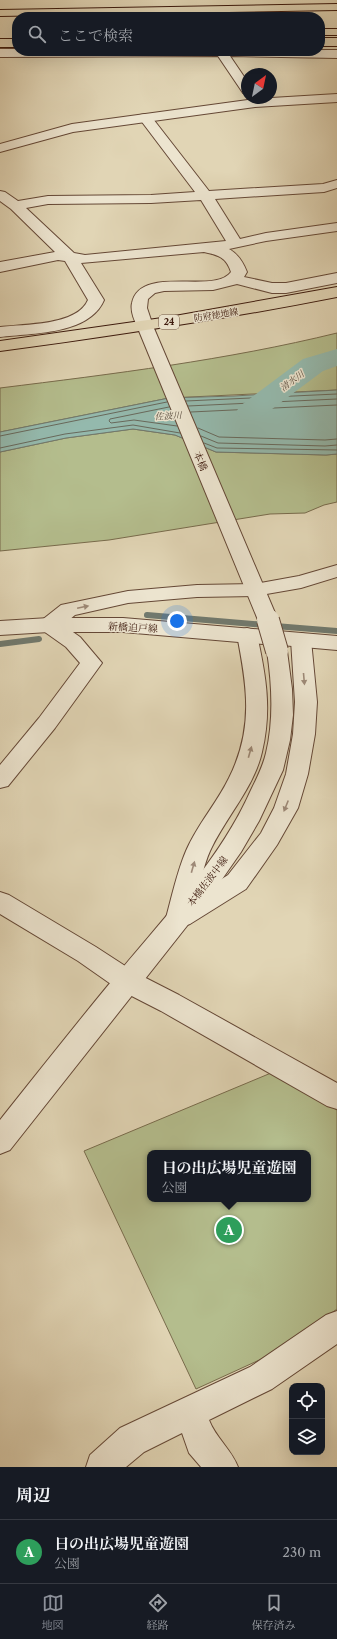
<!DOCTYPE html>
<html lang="ja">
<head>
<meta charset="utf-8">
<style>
	:root { --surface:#171b24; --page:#242831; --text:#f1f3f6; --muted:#9ea1a6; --line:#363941; --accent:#8c9099 }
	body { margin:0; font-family:"Libre Caslon Text","Noto Serif JP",serif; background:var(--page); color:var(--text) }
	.controls { position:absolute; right:12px; bottom:12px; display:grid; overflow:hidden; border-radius:8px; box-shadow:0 4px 16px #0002 }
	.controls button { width:36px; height:36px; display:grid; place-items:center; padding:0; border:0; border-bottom:1px solid var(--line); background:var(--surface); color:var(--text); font:20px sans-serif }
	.compass { position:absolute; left:241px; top:68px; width:36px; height:36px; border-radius:50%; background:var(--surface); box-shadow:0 4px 16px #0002; rotate:33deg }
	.you { position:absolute; left:177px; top:621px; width:14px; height:14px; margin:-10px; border:3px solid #fff; border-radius:50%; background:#1a73e8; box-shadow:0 0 0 6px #1a73e833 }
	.badge { display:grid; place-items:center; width:26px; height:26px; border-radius:50%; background:var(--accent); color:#fff; font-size:13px; font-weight:700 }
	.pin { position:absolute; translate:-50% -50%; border:2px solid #fff; box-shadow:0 1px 4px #0006 }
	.popup { position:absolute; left:147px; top:1150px; width:164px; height:52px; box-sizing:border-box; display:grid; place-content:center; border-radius:8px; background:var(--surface); filter:drop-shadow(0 1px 3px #0005); font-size:13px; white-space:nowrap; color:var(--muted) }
	.popup b { font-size:15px; color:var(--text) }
	.popup::after { content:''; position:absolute; left:50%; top:100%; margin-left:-8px; border:8px solid transparent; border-top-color:var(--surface) }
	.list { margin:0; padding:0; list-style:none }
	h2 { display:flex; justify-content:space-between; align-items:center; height:52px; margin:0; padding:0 16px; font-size:17px }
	h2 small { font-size:13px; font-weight:400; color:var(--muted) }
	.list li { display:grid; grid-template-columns:26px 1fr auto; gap:12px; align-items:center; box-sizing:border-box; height:64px; padding:0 16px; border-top:1px solid var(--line) }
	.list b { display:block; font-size:15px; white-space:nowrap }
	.list p { margin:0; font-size:13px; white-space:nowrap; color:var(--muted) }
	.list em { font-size:13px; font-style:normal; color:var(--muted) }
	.icon { flex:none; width:22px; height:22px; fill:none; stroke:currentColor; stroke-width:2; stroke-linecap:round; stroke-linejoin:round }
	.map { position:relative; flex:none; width:337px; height:1467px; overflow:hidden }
	.search { position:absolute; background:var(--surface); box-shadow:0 4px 16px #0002; left:12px; right:12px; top:12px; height:44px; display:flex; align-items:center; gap:10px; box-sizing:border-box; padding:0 14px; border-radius:16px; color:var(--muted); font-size:15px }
	.sheet { height:116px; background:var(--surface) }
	nav { display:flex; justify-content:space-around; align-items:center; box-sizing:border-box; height:56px; border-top:1px solid var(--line); background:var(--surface); font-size:11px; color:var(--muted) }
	nav a { display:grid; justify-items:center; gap:2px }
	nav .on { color:var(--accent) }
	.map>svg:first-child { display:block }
	.green { fill:#b4bd8d; stroke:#786b4c; fill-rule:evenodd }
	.water { fill:#94b9ad; stroke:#71796d }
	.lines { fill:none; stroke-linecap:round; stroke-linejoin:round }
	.shore { stroke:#68695c; stroke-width:1 }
	.stream { stroke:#71796d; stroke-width:6 }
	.river { fill:#94b9ad; fill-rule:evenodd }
	.minor-casing { stroke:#654836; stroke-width:2 }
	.tertiary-casing { stroke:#654836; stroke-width:2 }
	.primary-casing { stroke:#3c190c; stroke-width:2 }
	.trunk-casing { stroke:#3c190c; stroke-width:2 }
	.motorway-casing { stroke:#3c190c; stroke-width:2 }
	.minor { fill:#ece4cf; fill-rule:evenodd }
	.tertiary { fill:#ece4cf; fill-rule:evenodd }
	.primary { fill:#e1d5b5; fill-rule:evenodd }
	.trunk { fill:#e1d5b5; fill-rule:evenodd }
	.motorway { fill:#e1d5b5; fill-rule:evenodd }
	.tertiary-bridge-casing { stroke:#654836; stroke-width:24; stroke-linecap:butt }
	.tertiary-bridge { stroke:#ece4cf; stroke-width:22 }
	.oneway { fill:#9d8977 }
	.labels { text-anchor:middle; stroke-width:3; stroke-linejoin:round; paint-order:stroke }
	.far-street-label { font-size:9px; fill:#3c190c; stroke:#ece4cf }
	.shield { fill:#ece4cf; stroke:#715646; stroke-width:1 }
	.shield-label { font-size:9px; font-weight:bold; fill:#3c190c }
	.far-water-label { font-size:9px; font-style:italic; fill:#56493c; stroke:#ece4cf }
	.street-label { font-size:10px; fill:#3c190c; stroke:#ece4cf }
</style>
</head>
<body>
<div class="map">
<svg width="337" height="1467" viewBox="0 0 337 1467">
	<rect width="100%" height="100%" fill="#e1d5b5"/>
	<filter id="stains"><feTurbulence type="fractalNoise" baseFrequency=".005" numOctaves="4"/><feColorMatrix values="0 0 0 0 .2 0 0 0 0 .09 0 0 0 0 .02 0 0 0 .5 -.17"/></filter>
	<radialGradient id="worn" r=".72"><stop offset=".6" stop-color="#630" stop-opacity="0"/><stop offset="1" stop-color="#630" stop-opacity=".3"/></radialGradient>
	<path class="green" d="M337 333V390L169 398 0 432V388C113 374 227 360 337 333Z
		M133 429 175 435 216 452 326 455 337 454V502L324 505 305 513 270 514 109 540 0 551V452L66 438Z
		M271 1073 337 1110V1309L279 1351 196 1389 84 1151ZM150 1153H308V1199H150Z"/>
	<path class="water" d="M337 390V454L326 455 216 452 175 435 133 429 66 438 0 452V432L169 398 234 396Z"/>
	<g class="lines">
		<path class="shore" d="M186 401 337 394
			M188 406 337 399
			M169 407 110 419 109 421 111 423 134 420 177 426
			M191 412 337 405
			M198 428 219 437 325 440 337 439
			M0 436 167 402
			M201 436 218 443 325 446 337 445
			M204 443 217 448 337 450
			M0 448 65 434 133 425 180 433"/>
		<path class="stream" d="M147 615 266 625
			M275 626 337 631
			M0 644 39 639"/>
		<path class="river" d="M337 349V366L323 371 260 418 250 421 240 418 236 412 240 406 303 359Z"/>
		<defs>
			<path id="minor" d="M0 49H17V51L337 50V58L230 56 247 81V94L243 93 218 56 0 57Z
				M145 114 150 115 209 191 323 184 337 180V188L324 192 215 199 240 239 266 233 337 223V231L266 241 229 249C238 254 243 262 247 272L244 277 272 283H286L337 273V283L286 293H272L237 284 213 290 164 291 155 293 148 299 147 308 153 326 151 329 145 331 139 329C135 323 130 311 132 303 140 264 215 295 231 272 226 257 218 255 204 252L81 263 104 300C89 335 32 333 0 337V327C24 324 77 326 88 300L65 261 58 260 0 272V262L55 252 11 209 0 201V191L5 192 18 201 48 196 151 195 195 192 139 118 140 115ZM201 200 226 241 85 255 74 253 26 208 48 204 151 203Z
				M337 565V577L301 588 255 596 197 597 128 603 75 615 63 625 80 637 102 663 55 728 8 786 0 788V765L39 718 80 663 66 647 42 630 39 625 42 620 61 605 128 591 197 585 255 584 299 576Z
				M247 628 254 630 257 635C266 676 272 710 262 752 254 788 225 818 210 851 204 864 201 881 197 895L228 875 261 833 274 808 286 774 293 734 295 702 291 640 294 635 301 633 308 635 311 640 317 702 315 734 308 774 298 808 277 845 246 889 190 924 178 928 169 925 166 918C172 896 177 872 186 851 197 825 217 803 229 778 254 728 247 686 237 635L240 630Z
				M0 892 9 895 96 947 136 973 179 995 337 1083V1109L327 1106 161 1011 118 989 78 961 0 914Z
				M337 1311V1344L272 1389 209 1420C216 1438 231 1449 238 1467H201L189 1453 182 1433 144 1452 126 1467H86L90 1455 120 1428 250 1367 326 1315Z"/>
			<path id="tertiary" d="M337 94V102L255 107 73 132 0 152V144L72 124 255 99Z
				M145 321 151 323 153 326 278 620 275 625 268 627 261 625 258 620 137 326 139 323Z
				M49 618H123L337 636V650L281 645 284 646 287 651 292 689 293 715 290 740 283 770 259 821 241 852 209 898 10 1150 0 1154V1120C40 1070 79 1020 120 971 167 914 221 858 251 790 257 778 263 766 266 753 274 720 272 684 267 651L270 646 275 645 123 632H49L0 635V621Z"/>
			<path id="primary" d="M337 287V297C225 319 113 336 0 351V341L169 317Z"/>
			<path id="trunk" d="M320 38H337V46H320Z
				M0 39H17V47H0Z"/>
			<path id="motorway" d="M337 4V10L0 16V10Z
				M320 29H337V35H320Z"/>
		</defs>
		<use href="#minor" class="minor-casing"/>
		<use href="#tertiary" class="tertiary-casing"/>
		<use href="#primary" class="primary-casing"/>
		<use href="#trunk" class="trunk-casing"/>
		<use href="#motorway" class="motorway-casing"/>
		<use href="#minor" class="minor"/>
		<use href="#tertiary" class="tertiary"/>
		<use href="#primary" class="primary"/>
		<use href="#trunk" class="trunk"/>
		<use href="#motorway" class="motorway"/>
		<defs>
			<path id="tertiary-bridge" d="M268 620 277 651"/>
		</defs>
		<use href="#tertiary-bridge" class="tertiary-bridge-casing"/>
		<use href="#tertiary-bridge" class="tertiary-bridge"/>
	</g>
	<defs><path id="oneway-solid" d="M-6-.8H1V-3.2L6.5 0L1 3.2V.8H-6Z"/></defs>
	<g class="oneway">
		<use href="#oneway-solid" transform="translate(83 607) rotate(-12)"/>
		<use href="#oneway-solid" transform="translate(304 679) rotate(85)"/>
		<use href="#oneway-solid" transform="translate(250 752) rotate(-74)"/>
		<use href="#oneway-solid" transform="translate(286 806) rotate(112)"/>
		<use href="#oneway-solid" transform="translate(193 867) rotate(-74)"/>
	</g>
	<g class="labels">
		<g class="far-street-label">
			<text transform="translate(216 315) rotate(-9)" y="3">防府徳地線</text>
		</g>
		<rect class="shield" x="159" y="315" width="20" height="14" rx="3"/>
		<g class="shield-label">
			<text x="169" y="325">24</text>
		</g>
		<g class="far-water-label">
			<text transform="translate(292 381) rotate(-37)" y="3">清水川</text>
			<text transform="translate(168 416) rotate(-3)" y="3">佐波川</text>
		</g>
		<g class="street-label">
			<text transform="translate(201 461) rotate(67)" y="4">本橋</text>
			<text transform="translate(133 627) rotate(3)" y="4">新橋迫戸線</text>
			<text transform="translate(207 881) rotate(-53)" y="4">本橋佐波中線</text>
		</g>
	</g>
	<rect width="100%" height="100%" filter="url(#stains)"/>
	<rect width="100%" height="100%" fill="url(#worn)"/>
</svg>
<div class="controls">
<button><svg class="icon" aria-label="locate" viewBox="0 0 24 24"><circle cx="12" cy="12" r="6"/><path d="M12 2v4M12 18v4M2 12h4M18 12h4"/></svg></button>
<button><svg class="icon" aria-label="layers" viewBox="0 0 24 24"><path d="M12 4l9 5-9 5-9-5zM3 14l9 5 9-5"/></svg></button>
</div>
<svg class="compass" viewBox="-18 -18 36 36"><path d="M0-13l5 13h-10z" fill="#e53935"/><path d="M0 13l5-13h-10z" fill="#9ea1a6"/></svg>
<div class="you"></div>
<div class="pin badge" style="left:229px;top:1230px;background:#2e9e5b">A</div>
<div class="popup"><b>日の出広場児童遊園</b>公園</div>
<div class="search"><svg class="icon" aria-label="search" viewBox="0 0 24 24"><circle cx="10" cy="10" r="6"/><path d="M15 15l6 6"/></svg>ここで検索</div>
</div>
<section class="sheet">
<h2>周辺<small></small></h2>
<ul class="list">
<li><span class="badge" style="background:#2e9e5b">A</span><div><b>日の出広場児童遊園</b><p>公園</p></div><em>230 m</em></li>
</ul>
</section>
<nav>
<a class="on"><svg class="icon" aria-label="map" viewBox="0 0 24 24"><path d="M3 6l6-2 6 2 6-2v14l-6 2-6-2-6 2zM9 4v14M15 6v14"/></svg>地図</a>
<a><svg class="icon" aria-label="directions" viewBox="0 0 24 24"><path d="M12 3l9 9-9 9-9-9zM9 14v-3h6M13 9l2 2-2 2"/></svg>経路</a>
<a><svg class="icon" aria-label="saved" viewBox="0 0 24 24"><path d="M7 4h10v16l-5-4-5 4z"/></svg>保存済み</a>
</nav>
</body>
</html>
